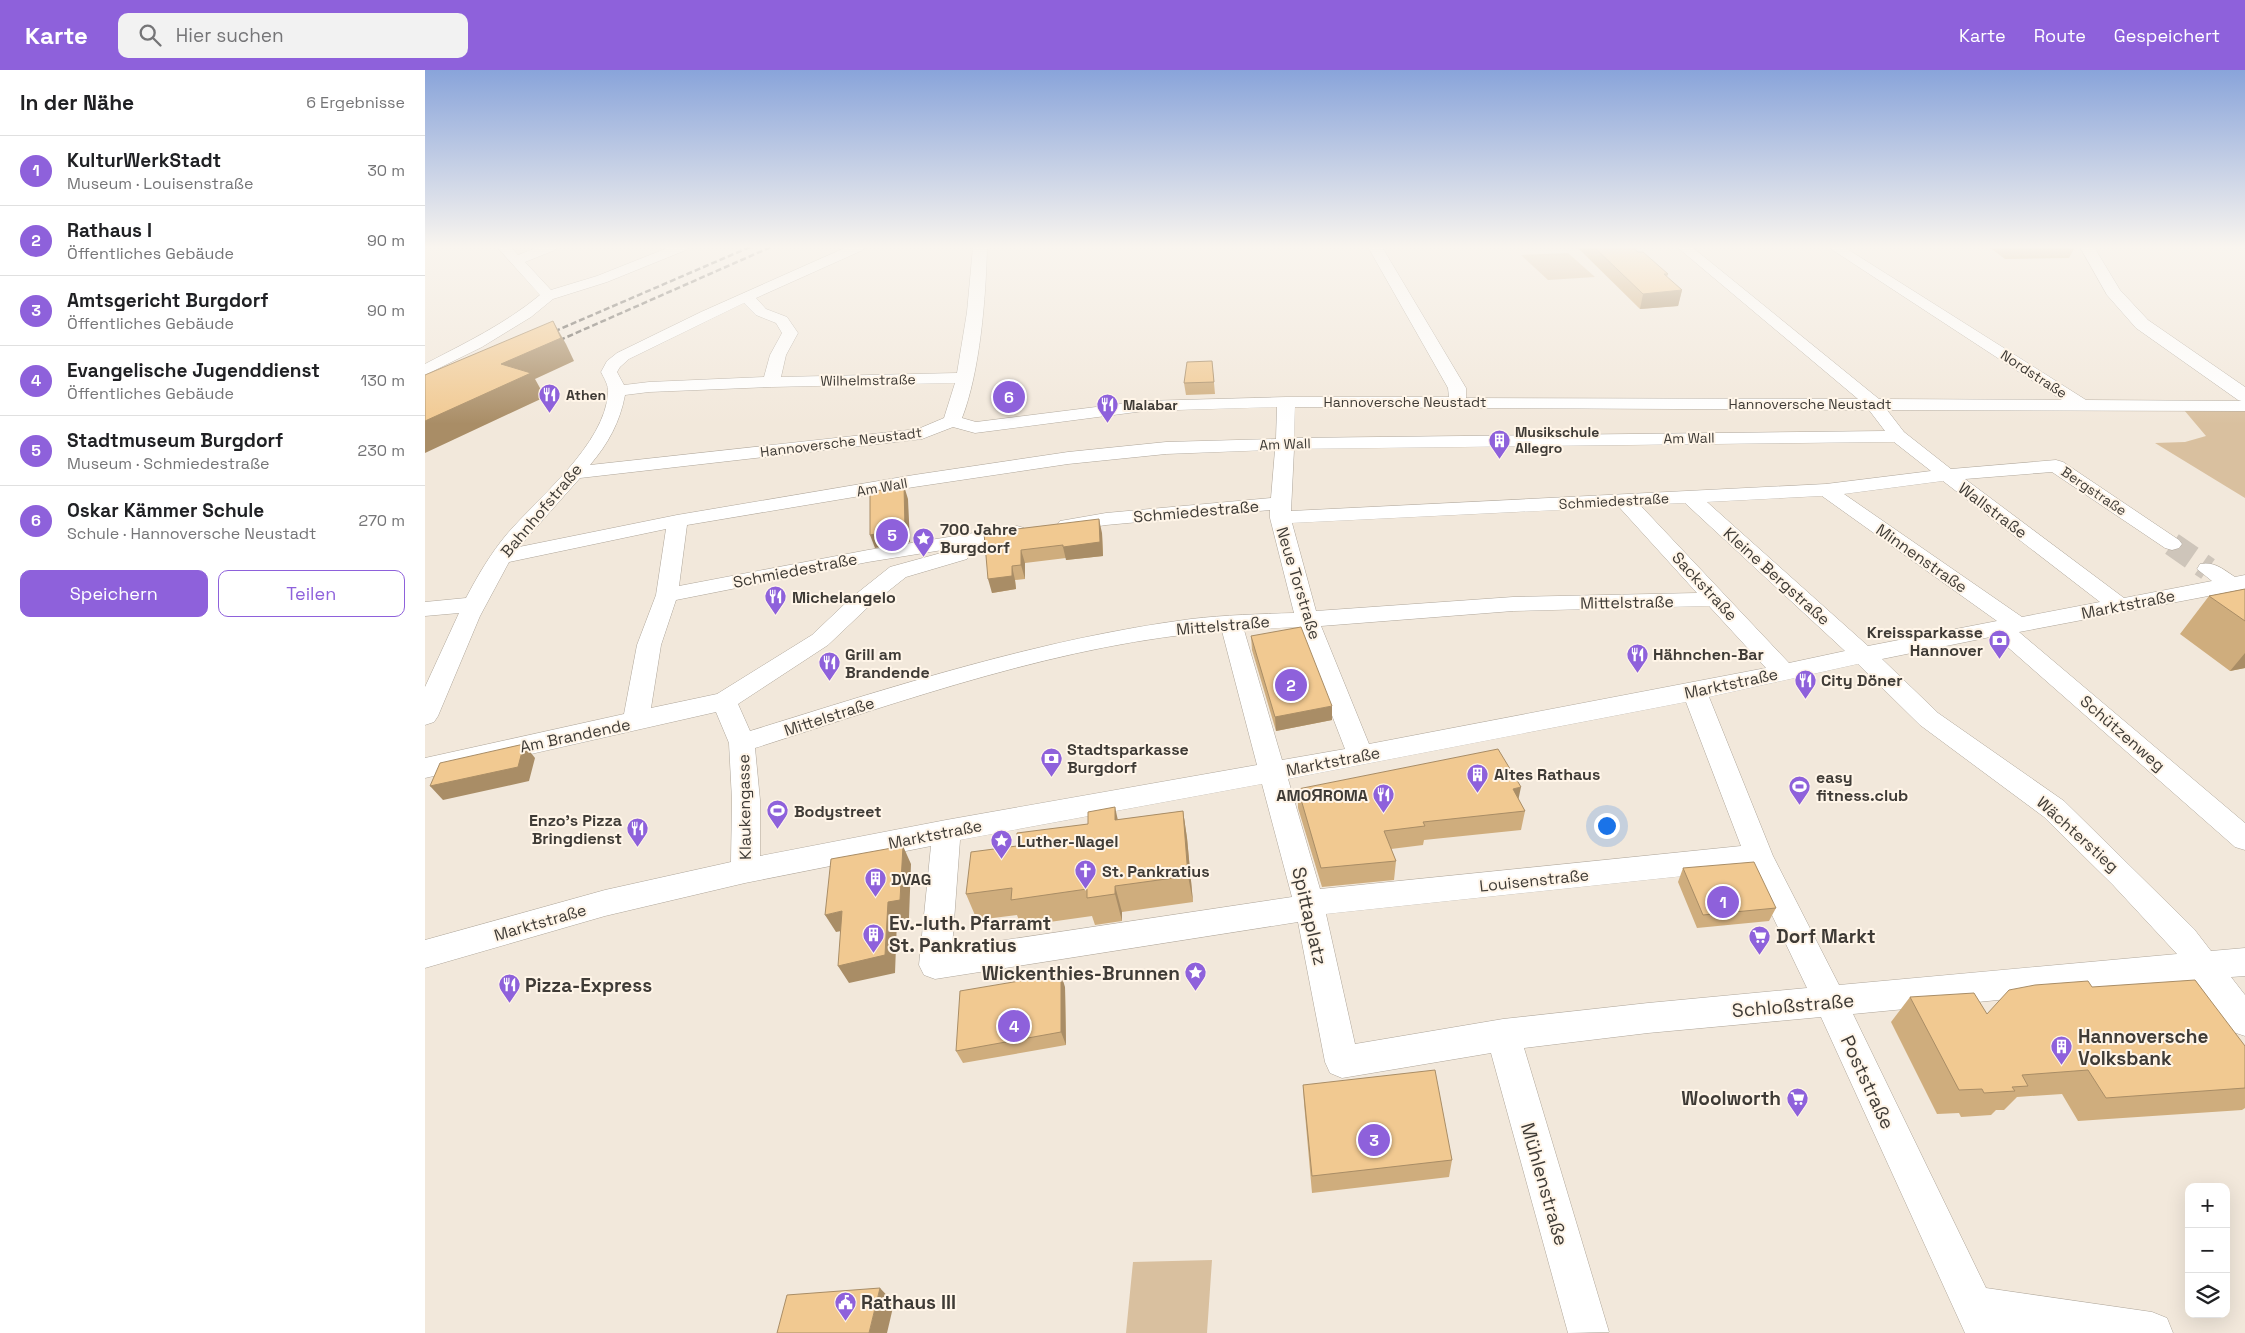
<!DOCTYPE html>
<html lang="de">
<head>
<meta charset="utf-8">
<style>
	:root { --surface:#fff; --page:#f2f2f2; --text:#202124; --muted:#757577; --line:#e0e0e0; --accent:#8e61db }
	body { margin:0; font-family:"Space Grotesk",sans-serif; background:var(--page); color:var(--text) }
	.controls { position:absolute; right:15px; bottom:15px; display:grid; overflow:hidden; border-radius:10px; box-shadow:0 5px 20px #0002 }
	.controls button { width:45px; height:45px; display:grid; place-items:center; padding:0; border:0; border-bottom:1px solid var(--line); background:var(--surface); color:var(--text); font:25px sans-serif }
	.you { position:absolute; left:1181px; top:755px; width:18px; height:18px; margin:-12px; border:4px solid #fff; border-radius:50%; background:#1a73e8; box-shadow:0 0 0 8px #1a73e833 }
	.badge { display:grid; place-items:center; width:32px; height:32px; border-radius:50%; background:var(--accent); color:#fff; font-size:16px; font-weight:700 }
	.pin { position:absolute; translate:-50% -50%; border:2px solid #fff; box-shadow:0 1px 5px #0006 }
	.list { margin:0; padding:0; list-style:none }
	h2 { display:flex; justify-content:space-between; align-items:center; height:65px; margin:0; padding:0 20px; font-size:21px }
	h2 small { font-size:16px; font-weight:400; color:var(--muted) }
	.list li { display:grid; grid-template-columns:32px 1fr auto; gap:15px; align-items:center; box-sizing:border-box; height:70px; padding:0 20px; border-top:1px solid var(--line) }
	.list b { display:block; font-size:19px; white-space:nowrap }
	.list p { margin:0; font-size:16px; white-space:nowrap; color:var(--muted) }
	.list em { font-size:16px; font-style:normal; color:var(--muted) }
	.actions { display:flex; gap:10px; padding:15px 20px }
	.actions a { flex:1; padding:11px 0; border:1px solid var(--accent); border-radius:10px; text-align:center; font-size:18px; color:var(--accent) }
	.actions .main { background:var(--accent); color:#fff }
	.icon { flex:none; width:28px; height:28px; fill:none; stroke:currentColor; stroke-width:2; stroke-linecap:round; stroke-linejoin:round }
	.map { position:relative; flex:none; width:1820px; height:1263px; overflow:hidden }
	header { display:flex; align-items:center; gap:30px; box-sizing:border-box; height:70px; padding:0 25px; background:var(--accent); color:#fff }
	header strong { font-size:24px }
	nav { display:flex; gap:28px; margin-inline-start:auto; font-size:18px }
	.search { width:350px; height:45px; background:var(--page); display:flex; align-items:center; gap:12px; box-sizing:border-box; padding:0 18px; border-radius:10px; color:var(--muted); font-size:19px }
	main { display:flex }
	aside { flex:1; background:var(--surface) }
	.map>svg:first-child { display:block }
	.green { fill:#d9c09f }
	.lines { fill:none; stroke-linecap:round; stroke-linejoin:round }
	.street-tunnel { stroke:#cec5ba; stroke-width:24; stroke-dasharray:24 12; stroke-linecap:butt }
	.street-casing { stroke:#afa69a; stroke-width:1 }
	.secondary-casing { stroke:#afa69a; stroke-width:1 }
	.street { fill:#fff; fill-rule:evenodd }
	.secondary { fill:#fff; fill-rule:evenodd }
	.rail { stroke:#615c55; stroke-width:2.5; stroke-dasharray:6 3; stroke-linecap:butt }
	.wall { fill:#cfad7d }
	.shaded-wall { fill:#a98d66 }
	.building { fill:#f1c991; stroke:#a98d66 }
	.labels { text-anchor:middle; stroke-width:4; stroke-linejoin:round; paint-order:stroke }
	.far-street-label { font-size:14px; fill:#3f3b36; stroke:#fff5e8 }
	.far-poi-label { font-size:14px; font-weight:bold; fill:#3f3b36; stroke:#fff5e8; text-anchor:start }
	.street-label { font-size:16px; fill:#3f3b36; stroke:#fff5e8 }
	.poi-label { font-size:16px; font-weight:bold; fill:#3f3b36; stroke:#fff5e8; text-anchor:start }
	.near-street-label { font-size:19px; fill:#3f3b36; stroke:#fff5e8 }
	.near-poi-label { font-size:19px; font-weight:bold; fill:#3f3b36; stroke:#fff5e8; text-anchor:start }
</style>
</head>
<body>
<header>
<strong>Karte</strong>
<div class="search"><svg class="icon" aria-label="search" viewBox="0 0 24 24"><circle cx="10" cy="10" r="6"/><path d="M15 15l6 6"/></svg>Hier suchen</div>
<nav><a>Karte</a><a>Route</a><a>Gespeichert</a></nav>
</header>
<main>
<aside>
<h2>In der Nähe<small>6 Ergebnisse</small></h2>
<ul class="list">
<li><span class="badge">1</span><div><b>KulturWerkStadt</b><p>Museum · Louisenstraße</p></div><em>30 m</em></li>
<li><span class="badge">2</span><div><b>Rathaus I</b><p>Öffentliches Gebäude</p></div><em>90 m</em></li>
<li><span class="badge">3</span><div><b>Amtsgericht Burgdorf</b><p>Öffentliches Gebäude</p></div><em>90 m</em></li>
<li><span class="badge">4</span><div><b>Evangelische Jugenddienst</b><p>Öffentliches Gebäude</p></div><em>130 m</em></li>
<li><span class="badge">5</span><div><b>Stadtmuseum Burgdorf</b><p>Museum · Schmiedestraße</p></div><em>230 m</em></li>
<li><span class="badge">6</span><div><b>Oskar Kämmer Schule</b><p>Schule · Hannoversche Neustadt</p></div><em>270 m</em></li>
</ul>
<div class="actions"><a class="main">Speichern</a><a>Teilen</a></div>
</aside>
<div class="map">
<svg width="1820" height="1263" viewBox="0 0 1820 1263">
	<rect width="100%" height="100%" fill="#f2e8db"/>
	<path class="green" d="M1143 183 1170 207 1123 210 1096 185Z
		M1759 340 1820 341V428L1730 373 1760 372 1781 366Z
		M787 1190 782 1263H701L708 1192Z"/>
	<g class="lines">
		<path class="street-tunnel" d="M1747 474 1783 499"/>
		<defs>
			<path id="street" d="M72 177H86L93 185 113 177H132L130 180 100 192 126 220 172 206 245 177H263L261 180 182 212 128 229 106 247 57 277 0 305V294C40 273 80 254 115 225Z
				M422 177H440L438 180 331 228 341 239 362 247 373 263 361 285 356 307 532 303 542 242 548 177H562C561 227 555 302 537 348L551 352 719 331 861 327H1024L1023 318 943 177H957L1041 318V328L1433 329 1252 177H1267L1454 329 1637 330 1403 177H1419L1661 330 1820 331V341L1462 340 1479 362 1526 399 1631 390 1638 392 1754 470 1757 474 1754 478 1747 480 1740 478 1627 402 1540 409 1699 528 1787 511 1772 499 1775 494C1790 491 1799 500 1810 507L1820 505V519L1594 562 1820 753V780L1810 777 1570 566 1457 589 1513 643 1639 731 1769 859 1786 881 1820 878V906L1806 907 1820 925V966L1808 962 1771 911 1428 944 1561 1218 1727 1242 1742 1248 1748 1263H1540L1396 947 1223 963 1099 978 1184 1262 1143 1263 1066 983 917 1008 905 1003 900 992 873 852 510 909 499 905 494 895 506 776 320 813 180 846 0 898V870L180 820 306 792 307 730 304 673 291 642 0 708V688L199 644 212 575 231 525 241 459 84 492 55 546 13 646 9 652 0 655V617L34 543 0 546V532L41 528C53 505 66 483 82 464 114 427 180 374 183 323 184 316 179 308 176 302L182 291 192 283 276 242ZM319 233 331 245 351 253 357 263 345 285 339 307 224 312 199 315 192 302 195 297 204 289ZM530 313 519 348 493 359 165 395C183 374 195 352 200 325L224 322 346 317ZM852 337 851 369 741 372 643 382 489 405 252 445 94 477 155 408 497 369 528 357 550 363 719 341ZM870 337 1444 340 1460 361 869 368ZM1469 372 1506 401 1401 414 866 441 869 379ZM850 380 846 428 681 443 635 451 632 455 635 459 642 461 681 455 845 440V448L869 543C835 544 800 545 766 549 615 569 470 616 325 661L313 634 403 575 442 538 481 507 542 489 545 484 542 479 534 478 465 497 426 528 387 565 292 624 226 638 236 575 251 530 443 492 592 468 599 466 602 462 599 458 592 456 443 480 254 516 262 455 489 417 643 394 741 384ZM1518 411 1675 532 1597 547 1419 424ZM1397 426 1572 551 1443 576 1282 432ZM1260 433 1420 581 1364 593 1215 435ZM1194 437 1272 523 1088 527 891 541 867 453ZM1284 536 1341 598 944 674 896 556 1088 541ZM873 557 920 679 857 690 819 560ZM797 561 832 695 521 750 335 786V730L330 678C481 630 639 573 797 561ZM1433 594 1495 655 1619 747 1688 815 1752 884 1414 915 1348 786 1284 627ZM1261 632 1316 776 895 819 863 709ZM837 714 867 827 527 878 535 770ZM1325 799 1382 918 1223 933 1078 949 930 974 901 844Z"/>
			<path id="secondary" d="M1655 177H1669L1695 220 1723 250 1820 317V332L1813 330 1711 258 1682 225Z"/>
		</defs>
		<use href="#street" class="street-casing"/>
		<use href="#secondary" class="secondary-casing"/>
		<use href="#street" class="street"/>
		<use href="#secondary" class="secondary"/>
		<path class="rail" d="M121 265 325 177
			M126 274 346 177"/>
	</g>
	<path class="wall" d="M1152 177H1207L1213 182 1243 204 1242 207 1257 220 1253 236 1215 239Z
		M1564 177H1650L1644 188 1580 189Z
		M787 291 790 324 761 325 759 313Z
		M559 463H677L678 486 641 490V488L600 493V509L590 510 591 519 567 523Z
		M1820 519V598L1805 601 1755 564 1784 526Z
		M826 566 907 650 851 661 827 580Z
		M873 719 1093 729 1100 741 1096 760 999 770 998 775 966 779 971 791 969 810 897 817 873 738Z
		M758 741 762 768 768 832 697 842V851L670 855 667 846 596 856 592 845 552 850 541 824 592 776 692 750Z
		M1258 798 1351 838 1344 851 1272 858 1253 812Z
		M640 917 641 975 538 993 531 981Z
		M1667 917 1820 976V1038L1817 1040 1653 1051 1637 1024 1592 1027 1579 1040H1571L1566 1045 1536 1047 1534 1043 1512 1044 1466 952 1485 927 1562 944Z
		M878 1015 1027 1090 1024 1107 887 1123 879 1033Z"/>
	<path class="shaded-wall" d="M1257 220 1253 236 1215 239 1218 224Z
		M128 251 141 274 149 291 110 309 120 327 0 383V351L76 294Z
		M479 416 483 429 485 472 450 478 445 465Z
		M674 449 677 463 678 486 641 490 638 477Z
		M596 480 600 493V509L596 495Z
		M587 496 590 510 591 519 567 523 563 509Z
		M1820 583V598L1805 601Z
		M907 636V650L851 661 850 647Z
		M99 674 110 688 104 711 18 730 5 716Z
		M1096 717 1092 736 1088 719Z
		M690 737 696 764 690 750Z
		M758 741 762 768 768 832 763 806Z
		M478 776 486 794 484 848 472 850 470 903 424 913 413 896 463 832Z
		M690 816 697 842V851L690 824Z
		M417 841 427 859 411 862 400 845Z
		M636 904 640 917 641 975 636 962Z
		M455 1218 469 1233 462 1263H444Z"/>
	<path class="building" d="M1169 177H1207L1213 182H1218L1243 204H1239L1257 220 1218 224Z
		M128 251 136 268 76 294 106 303 0 351V305Z
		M787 291 789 312 759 313 762 292Z
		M479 416 480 458 445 465V422Z
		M674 449 675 472 638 477V475L596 480V495L587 496V506L563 509 559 463Z
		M1820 519V551L1784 526Z
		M876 557 907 636 850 647 826 566Z
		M99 674 93 697 5 716 15 693Z
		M1073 679 1096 717 1088 719 1100 741 998 752 1000 756 959 761 971 791 896 798 873 719Z
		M690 737V750L758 741 763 806 690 816V824L662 828V819L586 830 587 818 541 824 546 782 592 776V763L663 754V742Z
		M478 776 475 830 463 832 460 885 413 896 417 841 400 845 406 789Z
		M1329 792 1351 838 1278 845 1258 798Z
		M636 904V962L531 981 535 921Z
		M1770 910 1820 976V1018L1681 1028 1663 1000 1597 1005 1603 1016 1587 1017 1590 1021 1559 1023 1557 1019 1534 1020 1485 927 1549 923 1562 944 1584 920 1610 915 1663 911 1667 917Z
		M1010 1000 1027 1090 887 1106 878 1015Z
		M455 1218 444 1263H352L362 1225Z"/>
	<linearGradient id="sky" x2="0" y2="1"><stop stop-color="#89a4da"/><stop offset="0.5" stop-color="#f9f5ef"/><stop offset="1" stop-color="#f9f5ef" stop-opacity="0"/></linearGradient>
	<rect width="1820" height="354" fill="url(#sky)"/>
	<defs>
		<symbol id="restaurant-pin" viewBox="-11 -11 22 30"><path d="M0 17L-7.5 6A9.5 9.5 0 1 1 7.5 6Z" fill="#8e61db" stroke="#fff5e8"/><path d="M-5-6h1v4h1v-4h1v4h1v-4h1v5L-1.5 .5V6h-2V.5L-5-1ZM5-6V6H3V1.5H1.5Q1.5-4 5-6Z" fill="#fff"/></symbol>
		<symbol id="building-pin" viewBox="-11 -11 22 30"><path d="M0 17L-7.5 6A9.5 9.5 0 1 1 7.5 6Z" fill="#8e61db" stroke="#fff5e8"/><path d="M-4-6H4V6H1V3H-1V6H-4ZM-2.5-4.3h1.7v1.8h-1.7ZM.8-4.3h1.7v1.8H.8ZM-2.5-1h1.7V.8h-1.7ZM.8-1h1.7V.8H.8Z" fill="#fff"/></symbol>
		<symbol id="sight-pin" viewBox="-11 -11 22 30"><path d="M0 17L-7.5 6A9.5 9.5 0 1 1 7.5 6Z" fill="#8e61db" stroke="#fff5e8"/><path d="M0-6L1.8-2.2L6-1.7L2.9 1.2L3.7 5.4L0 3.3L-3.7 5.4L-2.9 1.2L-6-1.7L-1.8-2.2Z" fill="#fff"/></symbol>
		<symbol id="bank-pin" viewBox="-11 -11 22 30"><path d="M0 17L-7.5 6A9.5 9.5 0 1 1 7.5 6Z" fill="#8e61db" stroke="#fff5e8"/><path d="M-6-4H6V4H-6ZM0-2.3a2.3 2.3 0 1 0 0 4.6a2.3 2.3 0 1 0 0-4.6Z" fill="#fff"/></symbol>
		<symbol id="stadium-pin" viewBox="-11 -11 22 30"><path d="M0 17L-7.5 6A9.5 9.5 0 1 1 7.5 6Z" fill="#8e61db" stroke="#fff5e8"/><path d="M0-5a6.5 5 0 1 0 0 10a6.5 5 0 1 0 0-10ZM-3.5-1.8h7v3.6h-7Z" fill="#fff"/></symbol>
		<symbol id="church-pin" viewBox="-11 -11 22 30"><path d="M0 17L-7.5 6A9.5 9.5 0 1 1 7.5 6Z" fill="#8e61db" stroke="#fff5e8"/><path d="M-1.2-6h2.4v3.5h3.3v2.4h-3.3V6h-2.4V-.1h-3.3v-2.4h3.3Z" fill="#fff"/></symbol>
		<symbol id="supermarket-pin" viewBox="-11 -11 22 30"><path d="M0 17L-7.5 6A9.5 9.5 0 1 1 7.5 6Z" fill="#8e61db" stroke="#fff5e8"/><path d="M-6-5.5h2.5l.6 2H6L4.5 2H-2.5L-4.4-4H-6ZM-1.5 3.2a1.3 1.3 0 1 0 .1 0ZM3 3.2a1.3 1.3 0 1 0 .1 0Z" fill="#fff"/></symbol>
		<symbol id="civic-pin" viewBox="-11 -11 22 30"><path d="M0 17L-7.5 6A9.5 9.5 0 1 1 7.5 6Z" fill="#8e61db" stroke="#fff5e8"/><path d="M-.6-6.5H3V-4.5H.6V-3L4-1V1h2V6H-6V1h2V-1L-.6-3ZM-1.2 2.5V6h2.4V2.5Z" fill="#fff"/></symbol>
	</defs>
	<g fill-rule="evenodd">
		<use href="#restaurant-pin" x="112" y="312" width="25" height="34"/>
		<use href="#restaurant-pin" x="670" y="322" width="25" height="34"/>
		<use href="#building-pin" x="1062" y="358" width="25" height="34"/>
		<use href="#sight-pin" x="486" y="456" width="25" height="34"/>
		<use href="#restaurant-pin" x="338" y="514" width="25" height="34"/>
		<use href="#bank-pin" x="1562" y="558" width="25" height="34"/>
		<use href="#restaurant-pin" x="1200" y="572" width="25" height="34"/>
		<use href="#restaurant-pin" x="392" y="580" width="25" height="34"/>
		<use href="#restaurant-pin" x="1368" y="598" width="25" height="34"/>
		<use href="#bank-pin" x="614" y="676" width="25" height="34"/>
		<use href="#building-pin" x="1040" y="692" width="25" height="34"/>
		<use href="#stadium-pin" x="1362" y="704" width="25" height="34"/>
		<use href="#restaurant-pin" x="946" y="712" width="25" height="34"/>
		<use href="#stadium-pin" x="340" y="728" width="25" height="34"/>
		<use href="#restaurant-pin" x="200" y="746" width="25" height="34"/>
		<use href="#sight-pin" x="564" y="758" width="25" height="34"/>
		<use href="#church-pin" x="648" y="788" width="25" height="34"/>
		<use href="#building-pin" x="438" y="796" width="25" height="34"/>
		<use href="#building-pin" x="436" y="852" width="25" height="34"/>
		<use href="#supermarket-pin" x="1322" y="854" width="25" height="34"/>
		<use href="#sight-pin" x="758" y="890" width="25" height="34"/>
		<use href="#restaurant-pin" x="72" y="902" width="25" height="34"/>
		<use href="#building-pin" x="1624" y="964" width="25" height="34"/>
		<use href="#supermarket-pin" x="1360" y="1016" width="25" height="34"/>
		<use href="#civic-pin" x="408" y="1220" width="25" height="34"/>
	</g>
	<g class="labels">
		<g class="far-street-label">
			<text transform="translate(1609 304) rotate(33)" y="5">Nordstraße</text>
			<text transform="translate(443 310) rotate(-1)" y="5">Wilhelmstraße</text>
			<text x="980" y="337">Hannoversche Neustadt</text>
			<text x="1385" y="339">Hannoversche Neustadt</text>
			<text transform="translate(1264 368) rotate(-1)" y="5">Am Wall</text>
			<text transform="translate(416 372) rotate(-7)" y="5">Hannoversche Neustadt</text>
			<text transform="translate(860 374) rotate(-2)" y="5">Am Wall</text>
			<text transform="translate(457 417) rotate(-10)" y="5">Am Wall</text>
			<text transform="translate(1669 421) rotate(34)" y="5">Bergstraße</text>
			<text transform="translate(1189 431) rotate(-3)" y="5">Schmiedestraße</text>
		</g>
		<g class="far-poi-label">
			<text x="141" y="330">Athen</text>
			<text x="698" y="340">Malabar</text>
			<text x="1090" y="367">Musikschule<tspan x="1090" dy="16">Allegro</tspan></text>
		</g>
		<g class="street-label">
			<text transform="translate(116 440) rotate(-50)" y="6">Bahnhofstraße</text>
			<text transform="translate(1568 440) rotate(37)" y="6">Wallstraße</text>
			<text transform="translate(771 441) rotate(-5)" y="6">Schmiedestraße</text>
			<text transform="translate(1497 488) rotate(35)" y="6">Minnenstraße</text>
			<text transform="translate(370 500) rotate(-11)" y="6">Schmiedestraße</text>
			<text transform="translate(1352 506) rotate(42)" y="6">Kleine Bergstraße</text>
			<text transform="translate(874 513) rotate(73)" y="6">Neue Torstraße</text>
			<text transform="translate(1280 516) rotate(47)" y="6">Sackstraße</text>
			<text transform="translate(1202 532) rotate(-1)" y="6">Mittelstraße</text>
			<text transform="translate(1703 534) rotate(-11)" y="6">Marktstraße</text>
			<text transform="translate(798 555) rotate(-5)" y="6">Mittelstraße</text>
			<text transform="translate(1306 613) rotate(-12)" y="6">Marktstraße</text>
			<text transform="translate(404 646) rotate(-18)" y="6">Mittelstraße</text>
			<text transform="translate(1698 663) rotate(41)" y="6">Schützenweg</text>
			<text transform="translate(150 665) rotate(-12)" y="6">Am Brandende</text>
			<text transform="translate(908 691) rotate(-11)" y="6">Marktstraße</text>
			<text transform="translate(319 737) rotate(-91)" y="6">Klaukengasse</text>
			<text transform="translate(510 764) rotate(-11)" y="6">Marktstraße</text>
			<text transform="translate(1653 764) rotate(42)" y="6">Wächterstieg</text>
			<text transform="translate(1109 810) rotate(-6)" y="6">Louisenstraße</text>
			<text transform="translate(115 852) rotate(-16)" y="6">Marktstraße</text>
		</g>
		<g class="poi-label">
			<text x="515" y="465">700 Jahre<tspan x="515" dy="18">Burgdorf</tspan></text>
			<text x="367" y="533">Michelangelo</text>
			<text x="1558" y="568" text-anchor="end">Kreissparkasse<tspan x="1558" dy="18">Hannover</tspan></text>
			<text x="420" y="590">Grill am<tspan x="420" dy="18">Brandende</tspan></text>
			<text x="1228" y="590">Hähnchen-Bar</text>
			<text x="1396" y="616">City Döner</text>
			<text x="642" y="685">Stadtsparkasse<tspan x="642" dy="18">Burgdorf</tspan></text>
			<text x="1069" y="710">Altes Rathaus</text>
			<text x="1391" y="713">easy<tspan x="1391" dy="18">fitness.club</tspan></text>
			<text x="943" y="731" text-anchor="end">AMOЯROMA</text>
			<text x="369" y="747">Bodystreet</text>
			<text x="197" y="756" text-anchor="end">Enzo's Pizza<tspan x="197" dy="18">Bringdienst</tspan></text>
			<text x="592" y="777">Luther-Nagel</text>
			<text x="677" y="807">St. Pankratius</text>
			<text x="466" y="815">DVAG</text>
		</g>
		<g class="near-street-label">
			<text transform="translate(885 846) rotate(77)" y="7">Spittaplatz</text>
			<text transform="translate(1368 935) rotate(-5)" y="7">Schloßstraße</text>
			<text transform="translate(1443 1012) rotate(65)" y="7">Poststraße</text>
			<text transform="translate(1120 1114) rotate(74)" y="7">Mühlenstraße</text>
		</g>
		<g class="near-poi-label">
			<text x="464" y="860">Ev.-luth. Pfarramt<tspan x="464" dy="22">St. Pankratius</tspan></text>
			<text x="1351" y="873">Dorf Markt</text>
			<text x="755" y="910" text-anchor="end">Wickenthies-Brunnen</text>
			<text x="100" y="922">Pizza-Express</text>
			<text x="1653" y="973">Hannoversche<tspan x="1653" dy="22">Volksbank</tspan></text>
			<text x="1356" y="1035" text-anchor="end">Woolworth</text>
			<text x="436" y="1239">Rathaus III</text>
		</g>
	</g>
</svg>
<div class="controls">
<button>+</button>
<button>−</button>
<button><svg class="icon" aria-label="layers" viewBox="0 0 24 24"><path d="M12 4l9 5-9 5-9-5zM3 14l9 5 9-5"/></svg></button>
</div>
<div class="you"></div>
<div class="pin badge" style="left:1298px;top:832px">1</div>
<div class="pin badge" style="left:866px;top:615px">2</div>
<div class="pin badge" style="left:949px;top:1070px">3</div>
<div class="pin badge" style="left:589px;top:956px">4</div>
<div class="pin badge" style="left:467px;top:465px">5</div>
<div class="pin badge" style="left:584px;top:327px">6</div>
</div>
</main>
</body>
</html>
